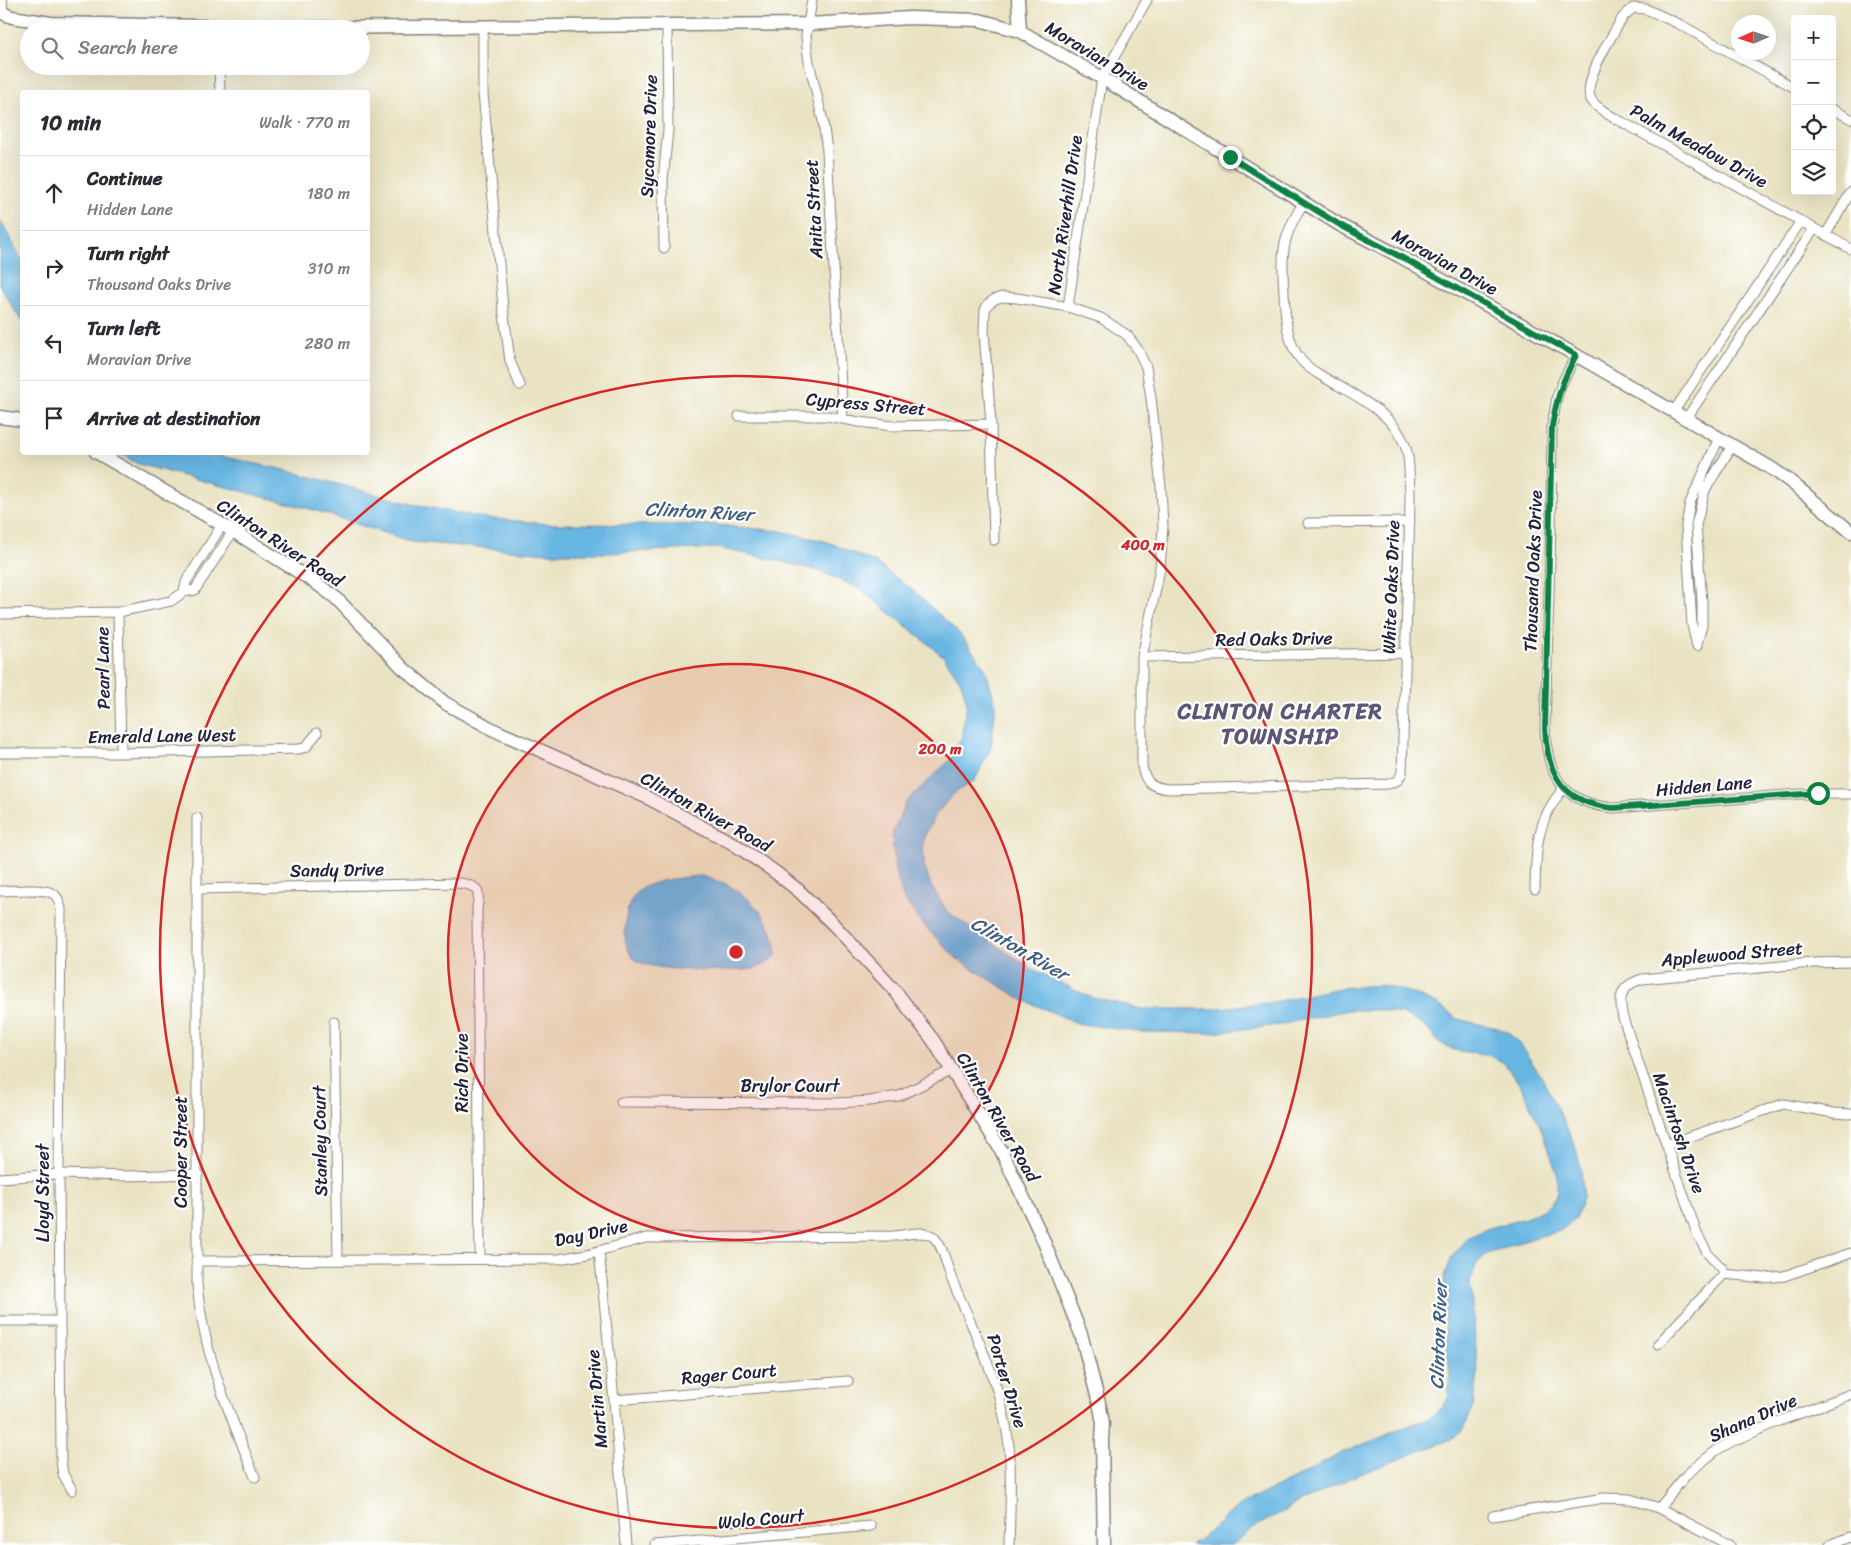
<!DOCTYPE html>
<html lang="en">
<head>
<meta charset="utf-8">
<style>
	:root { --surface:#fff; --page:#f2f2f3; --text:#2b2b33; --muted:#7c7c81; --line:#e1e1e2 }
	body { margin:0; font-family:Sriracha,sans-serif; background:var(--page); color:var(--text) }
	.controls { position:absolute; right:15px; top:15px; display:grid; overflow:hidden; border-radius:5px; box-shadow:0 5px 20px #0002 }
	.controls button { width:45px; height:45px; display:grid; place-items:center; padding:0; border:0; border-bottom:1px solid var(--line); background:var(--surface); color:var(--text); font:25px sans-serif }
	.compass { position:absolute; left:1731px; top:15px; width:45px; height:45px; border-radius:50%; background:var(--surface); box-shadow:0 5px 20px #0002; rotate:267deg }
	.stop { position:absolute; width:15px; height:15px; margin:-11px; border:4px solid #0b8043; border-radius:50%; background:#fff }
	.stop.end { background:#0b8043; border-color:#fff; box-shadow:0 1px 5px #0008 }
	.list { margin:0; padding:0; list-style:none }
	h2 { display:flex; justify-content:space-between; align-items:center; height:65px; margin:0; padding:0 20px; font-size:21px }
	h2 small { font-size:16px; font-weight:400; color:var(--muted) }
	.list li { display:grid; grid-template-columns:32px 1fr auto; gap:15px; align-items:center; box-sizing:border-box; height:75px; padding:0 20px; border-top:1px solid var(--line) }
	.list b { display:block; font-size:19px; white-space:nowrap }
	.list p { margin:0; font-size:16px; white-space:nowrap; color:var(--muted) }
	.list em { font-size:16px; font-style:normal; color:var(--muted) }
	.icon { flex:none; width:28px; height:28px; fill:none; stroke:currentColor; stroke-width:2; stroke-linecap:round; stroke-linejoin:round }
	.map { position:relative; flex:none; width:1851px; height:1545px; overflow:hidden }
	.search { position:absolute; background:var(--surface); box-shadow:0 5px 20px #0002; left:20px; top:20px; width:350px; height:55px; display:flex; align-items:center; gap:12px; box-sizing:border-box; padding:0 18px; border-radius:28px; color:var(--muted); font-size:19px }
	.panel { position:absolute; background:var(--surface); box-shadow:0 5px 20px #0002; left:20px; top:90px; width:350px; height:365px; border-radius:5px }
	.map>svg:first-child { display:block }
	.water { fill:#68b6e2; stroke:#456c8e }
	.lines { fill:none; stroke-linecap:round; stroke-linejoin:round }
	.street-casing { stroke:#86827f; stroke-width:11 }
	.secondary-casing { stroke:#86827f; stroke-width:15 }
	.street { stroke:#fff; stroke-width:9 }
	.secondary { stroke:#fff; stroke-width:12 }
	.route { stroke:#0b8043; stroke-width:6 }
	.ring { fill:none; stroke:#d62828; stroke-width:2.5 }
	.labels { text-anchor:middle; stroke-width:4.5; stroke-linejoin:round; paint-order:stroke }
	.street-label { font-size:18px; fill:#22223b; stroke:#fff }
	.water-label { font-size:19px; font-style:italic; fill:#3e5d7e; stroke:#fff }
	.district-label { font-size:22px; font-weight:bold; letter-spacing:1px; fill:#5d5677; stroke:#fff }
	.centre { fill:#d62828; stroke:#fff; stroke-width:2.5 }
	.ring-label { font-size:15px; text-anchor:middle; font-weight:bold; fill:#d62828; stroke:#fff; stroke-width:4.5; stroke-linejoin:round; paint-order:stroke }
</style>
</head>
<body>
<div class="map">
<svg width="1851" height="1545" viewBox="0 0 1851 1545">
	<rect width="100%" height="100%" fill="#fff"/>
	<filter id="ink" filterUnits="userSpaceOnUse"><feTurbulence type="fractalNoise" baseFrequency=".02" numOctaves="2"/><feDisplacementMap in="SourceGraphic" scale="10" xChannelSelector="R" yChannelSelector="G"/><feConvolveMatrix kernelMatrix="1 2 1 2 8 2 1 2 1" color-interpolation-filters="sRGB"/></filter>
	<filter id="wash" filterUnits="userSpaceOnUse"><feTurbulence type="fractalNoise" baseFrequency=".0096" numOctaves="4" result="noise"/><feDisplacementMap in="SourceGraphic" scale="20" xChannelSelector="R" yChannelSelector="G"/><feGaussianBlur stdDeviation="1.12" result="paint"/><feColorMatrix in="noise" values="0 0 0 0 0 0 0 0 0 0 0 0 0 0 0 0 0 1.4 0 .05"/><feComposite in="paint" operator="in"/></filter>
	<g filter="url(#wash)">
		<rect width="100%" height="100%" fill="#eae3c3"/>
		<path class="water" d="M0 220 22 260V322L0 286Z
			M119 453H206L285 470 416 505 484 518 550 524 715 525 780 531 828 542 876 563 915 592 960 634 985 668 996 705 991 747 975 780 952 795 935 816 923 839 924 865 931 886 947 911 977 933 1036 971 1090 997 1142 1009H1211L1274 1002 1340 988 1381 985 1409 992 1439 1005 1457 1019 1497 1028 1508 1032 1521 1046 1541 1076 1575 1145 1581 1169 1583 1198 1575 1219 1560 1231 1533 1238 1487 1254 1476 1265 1470 1282 1478 1373 1474 1404 1464 1429 1449 1440 1352 1477 1302 1501 1253 1528 1232 1545H1190L1207 1534 1238 1506 1289 1481 1342 1453 1431 1417 1443 1407 1448 1398 1450 1372 1446 1344 1444 1280 1451 1258 1469 1237 1489 1228 1526 1218 1544 1209 1552 1203 1557 1192V1173L1540 1126 1521 1086 1504 1063 1491 1056 1454 1050 1439 1042 1425 1026 1402 1014 1379 1010H1348L1279 1025 1210 1033 1141 1032 1080 1024 1023 1000 957 959 925 927 904 900 895 870 892 835 906 802 951 759 961 739 967 703 961 682 943 656 859 588 819 571 771 559 717 548 608 553H548L412 542 314 510 138 464Z
			M701 876C710 879 720 881 728 885 753 899 778 926 776 956 770 961 762 967 753 969 733 972 651 972 636 960 627 954 624 939 625 929 626 917 627 903 636 893 647 880 685 877 701 876Z"/>
	</g>
	<g filter="url(#ink)">
		<g class="lines">
			<defs>
				<path id="street" d="M2 0 3 13
					M812 0 806 36 807 47 809 62 823 121 827 151 843 419
					M483 27V93L503 307 510 361 520 385
					M219 66 220 92
					M1795 88 1679 24 1646 9 1633 8 1623 17C1614 33 1579 85 1592 101 1602 113 1619 120 1631 127L1851 249
					M1832 109 1851 119
					M1826 234 1851 192
					M664 248 663 180 668 130 667 25
					M1068 307 1102 78 1147 0
					M1576 355 1562 383 1557 397 1552 426 1551 524 1545 729C1547 776 1563 803 1613 808L1800 794H1851
					M1674 411 1801 221
					M739 416H827L859 422 893 426 991 424
					M1686 419 1814 229
					M1308 523 1410 522
					M222 525 186 582 184 592 195 590 233 531
					M994 540 991 424 984 332 985 310 988 304 995 299 1002 297 1017 298 1068 307 1101 318 1127 335 1138 350 1146 367 1151 398 1161 487 1163 527 1160 569 1142 657V766C1145 783 1152 787 1168 789L1389 784 1398 780 1402 773C1404 705 1406 637 1408 569 1409 543 1410 518 1410 493 1409 479 1410 465 1407 452 1398 414 1355 396 1325 378 1317 373 1307 368 1301 360 1286 342 1285 314 1284 292 1281 253 1282 236 1304 202
					M118 612 121 753
					M0 614 118 612 171 601 184 592
					M1697 643 1702 626V601L1696 525 1705 490 1732 446
					M1697 646 1692 625 1686 526 1690 503 1719 438
					M1142 657 1405 653
					M0 753H121L299 749 306 747 317 733
					M197 818V1284C203 1354 229 1412 255 1477
					M198 889 460 883C479 886 480 890 477 909L480 1258
					M1535 889C1536 848 1536 820 1564 788
					M0 891C14 891 42 887 54 894 59 898 60 904 61 909L59 1174 61 1461 63 1474 72 1490
					M334 1022 338 1259
					M621 1102 837 1103 870 1101 899 1096 952 1070
					M1666 1145 1783 1104 1834 1113 1851 1114
					M0 1178 59 1174 127 1176 198 1174
					M599 1251 614 1400 626 1545
					M196 1261 559 1259 587 1254 646 1238 894 1236C906 1235 921 1230 932 1236 943 1243 947 1268 952 1280 975 1333 1003 1388 1009 1446 1012 1479 1010 1512 1009 1545
					M1724 1274 1722 1268 1708 1254 1697 1234 1623 1018C1618 997 1620 986 1642 979L1813 963 1851 962
					M1724 1274 1764 1278 1784 1276 1851 1253
					M0 1321H59
					M1658 1344 1724 1274
					M614 1400 848 1381
					M1659 1508 1687 1474 1717 1450 1731 1442 1777 1422 1851 1394
					M1493 1516 1604 1498 1630 1499 1659 1508 1730 1545
					M655 1545 871 1526
					M1830 1545 1851 1537"/>
				<path id="secondary" d="M1018 0 1020 31
					M0 12 12 17 51 23 294 28 809 24 910 18 979 20 1020 31 1102 78 1340 225 1401 257 1588 362 1771 468 1791 482 1851 532
					M0 417 22 420
					M96 452 233 531 316 583 336 598 403 668 445 703 494 730 646 797 734 844 775 872 799 891 833 924 896 992 933 1040 1001 1150 1042 1237 1081 1334 1100 1407 1103 1423 1102 1440 1104 1545"/>
			</defs>
			<use href="#street" class="street-casing"/>
			<use href="#secondary" class="secondary-casing"/>
			<use href="#street" class="street"/>
			<use href="#secondary" class="secondary"/>
		</g>
	</g>
	<g class="lines" filter="url(#ink)">
		<path class="route" d="M1230 157 1340 225 1401 257 1576 355C1562 382 1557 396 1552 426L1545 728C1547 776 1563 803 1613 808L1818 793"/>
	</g>
	<circle cx="736" cy="952" r="288" fill="#d62828" fill-opacity=".12"/>
	<g class="ring">
		<circle cx="736" cy="952" r="288"/>
		<circle cx="736" cy="952" r="576"/>
	</g>
	<g class="labels">
		<g class="street-label">
			<text transform="translate(1097 56) rotate(31)" y="6">Moravian Drive</text>
			<text transform="translate(649 136) rotate(-88)" y="6">Sycamore Drive</text>
			<text transform="translate(1699 146) rotate(29)" y="6">Palm Meadow Drive</text>
			<text transform="translate(814 209) rotate(-93)" y="6">Anita Street</text>
			<text transform="translate(1065 215) rotate(-82)" y="6">North Riverhill Drive</text>
			<text transform="translate(1445 262) rotate(29)" y="6">Moravian Drive</text>
			<text transform="translate(866 404) rotate(5)" y="6">Cypress Street</text>
			<text transform="translate(280 543) rotate(33)" y="6">Clinton River Road</text>
			<text transform="translate(1533 571) rotate(-88)" y="6">Thousand Oaks Drive</text>
			<text transform="translate(1391 587) rotate(-88)" y="6">White Oaks Drive</text>
			<text transform="translate(1274 639) rotate(-1)" y="6">Red Oaks Drive</text>
			<text transform="translate(103 668) rotate(-91)" y="6">Pearl Lane</text>
			<text transform="translate(162 736) rotate(-1)" y="6">Emerald Lane West</text>
			<text transform="translate(1704 786) rotate(-5)" y="6">Hidden Lane</text>
			<text transform="translate(706 812) rotate(29)" y="6">Clinton River Road</text>
			<text transform="translate(337 870) rotate(-1)" y="6">Sandy Drive</text>
			<text transform="translate(1732 954) rotate(-5)" y="6">Applewood Street</text>
			<text transform="translate(462 1073) rotate(-90)" y="6">Rich Drive</text>
			<text x="790" y="1092">Brylor Court</text>
			<text transform="translate(998 1117) rotate(60)" y="6">Clinton River Road</text>
			<text transform="translate(1679 1133) rotate(71)" y="6">Macintosh Drive</text>
			<text transform="translate(320 1141) rotate(-91)" y="6">Stanley Court</text>
			<text transform="translate(181 1152) rotate(-90)" y="6">Cooper Street</text>
			<text transform="translate(43 1193) rotate(-90)" y="6">Lloyd Street</text>
			<text transform="translate(591 1233) rotate(-12)" y="6">Day Drive</text>
			<text transform="translate(729 1374) rotate(-5)" y="6">Rager Court</text>
			<text transform="translate(1007 1381) rotate(73)" y="6">Porter Drive</text>
			<text transform="translate(597 1399) rotate(-95)" y="6">Martin Drive</text>
			<text transform="translate(1753 1418) rotate(-24)" y="6">Shana Drive</text>
			<text transform="translate(761 1519) rotate(-5)" y="6">Wolo Court</text>
		</g>
		<g class="water-label">
			<text transform="translate(699 511) rotate(3)" y="7">Clinton River</text>
			<text transform="translate(1020 948) rotate(30)" y="7">Clinton River</text>
			<text transform="translate(1438 1335) rotate(-88)" y="7">Clinton River</text>
		</g>
		<g class="district-label">
			<text x="1280" y="719">CLINTON CHARTER<tspan x="1280" dy="25">TOWNSHIP</tspan></text>
		</g>
	</g>
	<circle cx="736" cy="952" r="8" class="centre"/>
	<g class="ring-label">
		<text x="1143" y="550">400 m</text>
		<text x="940" y="754">200 m</text>
	</g>
</svg>
<div class="controls">
<button>+</button>
<button>−</button>
<button><svg class="icon" aria-label="locate" viewBox="0 0 24 24"><circle cx="12" cy="12" r="6"/><path d="M12 2v4M12 18v4M2 12h4M18 12h4"/></svg></button>
<button><svg class="icon" aria-label="layers" viewBox="0 0 24 24"><path d="M12 4l9 5-9 5-9-5zM3 14l9 5 9-5"/></svg></button>
</div>
<svg class="compass" viewBox="-18 -18 36 36"><path d="M0-13l5 13h-10z" fill="#e53935"/><path d="M0 13l5-13h-10z" fill="#7c7c81"/></svg>
<div class="stop" style="left:1818px;top:793px"></div>
<div class="stop end" style="left:1230px;top:157px"></div>
<div class="search"><svg class="icon" aria-label="search" viewBox="0 0 24 24"><circle cx="10" cy="10" r="6"/><path d="M15 15l6 6"/></svg>Search here</div>
<section class="panel">
<h2>10 min<small>Walk · 770 m</small></h2>
<ul class="list">
<li><svg class="icon" aria-label="ahead" viewBox="0 0 24 24"><path d="M12 20V5M6 11l6-6 6 6"/></svg><div><b>Continue</b><p>Hidden Lane</p></div><em>180 m</em></li>
<li><svg class="icon" aria-label="right" viewBox="0 0 24 24"><path d="M7 20v-9h11M14 6l5 5-5 5"/></svg><div><b>Turn right</b><p>Thousand Oaks Drive</p></div><em>310 m</em></li>
<li><svg class="icon" aria-label="left" viewBox="0 0 24 24"><path d="M17 20v-9H6M10 6l-5 5 5 5"/></svg><div><b>Turn left</b><p>Moravian Drive</p></div><em>280 m</em></li>
<li><svg class="icon" aria-label="arrive" viewBox="0 0 24 24"><path d="M6 21V4h12l-3 4 3 4H6"/></svg><div><b>Arrive at destination</b></div></li>
</ul>
</section>
</div>
</body>
</html>
